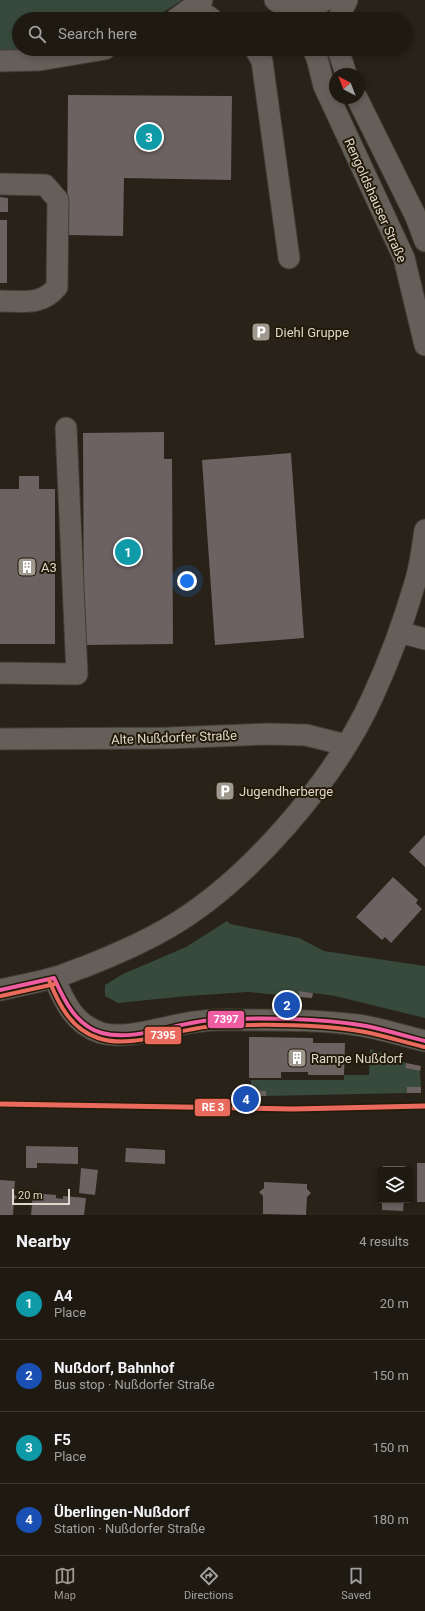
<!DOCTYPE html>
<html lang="en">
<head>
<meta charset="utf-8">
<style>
	:root { --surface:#1e1a12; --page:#2b2720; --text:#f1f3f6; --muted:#a1a19f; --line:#3c3832; --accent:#9f988e }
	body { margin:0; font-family:Roboto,sans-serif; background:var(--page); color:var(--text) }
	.controls { position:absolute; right:12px; bottom:12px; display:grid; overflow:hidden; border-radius:4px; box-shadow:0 2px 6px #0003 }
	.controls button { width:36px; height:36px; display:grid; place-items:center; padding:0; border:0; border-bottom:1px solid var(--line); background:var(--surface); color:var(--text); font:20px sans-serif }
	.compass { position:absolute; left:329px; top:68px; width:36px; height:36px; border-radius:50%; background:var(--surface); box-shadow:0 2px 6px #0003; rotate:318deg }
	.scale { position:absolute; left:12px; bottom:10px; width:58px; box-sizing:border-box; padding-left:4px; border:2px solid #dfd8cd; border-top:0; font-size:11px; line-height:14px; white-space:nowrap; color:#dfd8cd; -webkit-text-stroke:3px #241a08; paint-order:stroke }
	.you { position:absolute; left:187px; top:581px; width:14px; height:14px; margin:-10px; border:3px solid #fff; border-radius:50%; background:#1a73e8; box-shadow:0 0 0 6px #1a73e833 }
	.badge { display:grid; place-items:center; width:26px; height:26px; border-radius:50%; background:var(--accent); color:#fff; font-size:13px; font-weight:700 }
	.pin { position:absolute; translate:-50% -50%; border:2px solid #fff; box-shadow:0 1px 4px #0006 }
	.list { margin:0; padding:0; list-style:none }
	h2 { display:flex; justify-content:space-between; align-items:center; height:52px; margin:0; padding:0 16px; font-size:17px }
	h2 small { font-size:13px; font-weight:400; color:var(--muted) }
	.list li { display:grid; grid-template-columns:26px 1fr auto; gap:12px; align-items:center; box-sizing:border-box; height:72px; padding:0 16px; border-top:1px solid var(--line) }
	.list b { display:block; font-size:15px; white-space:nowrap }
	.list p { margin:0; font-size:13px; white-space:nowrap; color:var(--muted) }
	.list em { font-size:13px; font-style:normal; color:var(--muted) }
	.icon { flex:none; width:22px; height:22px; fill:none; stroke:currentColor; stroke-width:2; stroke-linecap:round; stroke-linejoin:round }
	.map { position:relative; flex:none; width:425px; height:1215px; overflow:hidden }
	.search { position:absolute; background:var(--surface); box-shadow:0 2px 6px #0003; left:12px; right:12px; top:12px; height:44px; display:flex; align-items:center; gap:10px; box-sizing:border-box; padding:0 14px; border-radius:22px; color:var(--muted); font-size:15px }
	.sheet { height:340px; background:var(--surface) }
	nav { display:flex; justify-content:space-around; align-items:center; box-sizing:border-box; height:56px; border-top:1px solid var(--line); background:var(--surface); font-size:11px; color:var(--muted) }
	nav a { display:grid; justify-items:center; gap:2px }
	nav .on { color:var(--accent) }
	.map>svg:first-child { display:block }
	.green { fill:#374a3b }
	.building { fill:#6c6262 }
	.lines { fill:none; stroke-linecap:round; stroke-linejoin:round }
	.minor-casing { stroke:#413d35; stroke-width:23 }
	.minor { stroke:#645f58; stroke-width:21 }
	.bus-1-casing { stroke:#241a08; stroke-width:7 }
	.bus-2-casing { stroke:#241a08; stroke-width:7 }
	.bus-1 { stroke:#f05ca2; stroke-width:4 }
	.bus-2 { stroke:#eb6a5e; stroke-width:4 }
	.rail-1-casing { stroke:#241a08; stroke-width:8 }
	.rail-1 { stroke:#eb6a5e; stroke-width:5 }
	.labels { text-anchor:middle; stroke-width:4; stroke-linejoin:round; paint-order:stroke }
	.street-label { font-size:13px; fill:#dfd8cd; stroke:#241a08 }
	.poi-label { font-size:13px; fill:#dfd8cd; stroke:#241a08; text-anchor:start }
	.line-badge { stroke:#241a08; stroke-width:1.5 }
	.badge-label { font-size:11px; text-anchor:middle; font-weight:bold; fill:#fff }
</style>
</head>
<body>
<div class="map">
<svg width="425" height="1215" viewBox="0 0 425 1215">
	<rect width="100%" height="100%" fill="#282218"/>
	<path class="green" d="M0 0H182L153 19H19V49H72L0 59Z
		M227 921 230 924 299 938 324 951 425 966V1018L335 996 299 991V997L248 992 187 996 118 1003 105 996V985L123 974 186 947Z
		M370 1049 406 1063 405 1068 420 1071 421 1087H407V1093L266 1096V1091L251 1090V1080H344V1075H369Z"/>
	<path class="building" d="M68 95 232 96 231 180 124 178 123 236 67 235Z
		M0 197 8 198V212H0Z
		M0 220H7V283H0Z
		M164 432V459H172L173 644 84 645 83 433Z
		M291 453 304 638 215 645 202 460Z
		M19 476H39V489H55V644H0V489H19Z
		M425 835V867L409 852Z
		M393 877 418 900 416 903 422 909 391 943 385 937 382 940 356 917Z
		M299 991 313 993 312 998 299 997Z
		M249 1037 313 1038V1043H345L344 1075H308V1072H281V1078H249Z
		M406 1063 421 1066 420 1071 405 1068Z
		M407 1087H421V1093H407Z
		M251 1090 266 1091V1096H251Z
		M26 1146 78 1147V1164L37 1163V1168H26Z
		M126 1148 165 1150V1164L125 1162Z
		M417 1163H425V1202H417Z
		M383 1166H405L404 1170H383Z
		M81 1168 98 1170 95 1195 79 1193Z
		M0 1180 15 1181 14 1194 17 1197 14 1200 13 1215H0Z
		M264 1182 307 1184V1189L311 1193 307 1197 306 1215 263 1214V1196L259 1192 264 1188Z
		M33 1193 56 1195V1198L63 1199V1196L86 1198 84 1215H31Z
		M382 1200H404L403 1211 382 1210Z"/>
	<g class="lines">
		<defs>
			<path id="minor" d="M275 0C290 12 310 11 325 0
				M193 6 212 19
				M176 19 202 0
				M338 19 347 0
				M255 49 262 61 289 258
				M313 49 317 58 324 86 404 258 425 345
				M338 49 346 74
				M0 61 40 60 105 49
				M357 98 416 217 425 241
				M0 184 45 185 58 200 57 287C41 306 23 301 0 301
				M399 632 425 639
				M0 673 77 674 66 428
				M0 739 168 738 268 734 306 735 346 745
				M54 978C65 1003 74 1024 101 1033 129 1041 173 1023 203 1021 218 1019 233 1020 248 1020 285 1020 321 1020 357 1025 380 1028 403 1036 425 1041
				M0 990C17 986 35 983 52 978 63 976 74 970 84 967 112 956 140 944 166 929 247 883 335 780 373 696 389 661 403 624 414 586 420 569 422 549 425 530"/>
		</defs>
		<use href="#minor" class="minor-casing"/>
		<use href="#minor" class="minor"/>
		<defs>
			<path id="bus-1" d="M54 978C64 1000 76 1026 102 1033 135 1042 178 1022 212 1020 259 1017 321 1018 366 1026 386 1030 405 1036 425 1041
				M0 990 54 978"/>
			<path id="bus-2" d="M49 980C59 1005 71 1029 98 1038 131 1050 179 1028 214 1026 261 1024 319 1024 365 1032 385 1036 404 1042 424 1047
				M1 996 55 984"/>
		</defs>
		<use href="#bus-1" class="bus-1-casing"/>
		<use href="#bus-2" class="bus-2-casing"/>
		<use href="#bus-1" class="bus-1"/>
		<use href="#bus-2" class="bus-2"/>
		<defs>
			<path id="rail-1" d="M0 1104 293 1109 425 1106"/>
		</defs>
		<use href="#rail-1" class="rail-1-casing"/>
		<use href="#rail-1" class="rail-1"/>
	</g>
	<defs>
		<symbol id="parking-square" viewBox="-11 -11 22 22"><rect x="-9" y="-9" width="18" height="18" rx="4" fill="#9f988e" stroke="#241a08"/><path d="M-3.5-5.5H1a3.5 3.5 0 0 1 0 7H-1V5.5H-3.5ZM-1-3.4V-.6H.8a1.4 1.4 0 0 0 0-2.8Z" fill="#fff"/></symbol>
		<symbol id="building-square" viewBox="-11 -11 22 22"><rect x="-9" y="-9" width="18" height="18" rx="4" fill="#9f988e" stroke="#241a08"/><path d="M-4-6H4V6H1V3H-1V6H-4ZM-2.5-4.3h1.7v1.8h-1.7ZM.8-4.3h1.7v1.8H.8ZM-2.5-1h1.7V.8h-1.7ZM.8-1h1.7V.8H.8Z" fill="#fff"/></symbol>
	</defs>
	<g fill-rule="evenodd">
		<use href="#parking-square" x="250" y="321" width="22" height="22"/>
		<use href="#building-square" x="16" y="556" width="22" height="22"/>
		<use href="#parking-square" x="214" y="780" width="22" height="22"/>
		<use href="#building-square" x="286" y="1047" width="22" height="22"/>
	</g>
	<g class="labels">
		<g class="street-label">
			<text transform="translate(376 200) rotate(66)" y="5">Rengoldshauser Straße</text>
			<text transform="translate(174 737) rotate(-2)" y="5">Alte Nußdorfer Straße</text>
		</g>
		<g class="poi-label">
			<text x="275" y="337">Diehl Gruppe</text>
			<text x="41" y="572">A3</text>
			<text x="239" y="796">Jugendherberge</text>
			<text x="311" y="1063">Rampe Nußdorf</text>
		</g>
	</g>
	<g class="line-badge">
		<rect x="207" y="1010" width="38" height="19" rx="4" fill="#f05ca2"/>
		<rect x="144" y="1026" width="38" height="19" rx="4" fill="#eb6a5e"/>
		<rect x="194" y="1098" width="37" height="19" rx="4" fill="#eb6a5e"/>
	</g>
	<g class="badge-label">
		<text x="226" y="1023">7397</text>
		<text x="163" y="1039">7395</text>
		<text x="213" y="1111">RE 3</text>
	</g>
</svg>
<div class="controls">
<button><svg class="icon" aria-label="layers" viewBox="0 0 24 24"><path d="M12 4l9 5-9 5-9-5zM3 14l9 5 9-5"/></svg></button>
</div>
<svg class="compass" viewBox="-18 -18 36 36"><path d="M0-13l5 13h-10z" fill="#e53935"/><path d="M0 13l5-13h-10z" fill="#a1a19f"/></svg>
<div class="scale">20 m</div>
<div class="you"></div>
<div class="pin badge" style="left:128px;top:552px;background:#0f9aa8">1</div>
<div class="pin badge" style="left:287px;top:1005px;background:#1a4fb4">2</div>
<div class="pin badge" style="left:149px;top:137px;background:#0f9aa8">3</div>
<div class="pin badge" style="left:246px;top:1099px;background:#1a4fb4">4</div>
<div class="search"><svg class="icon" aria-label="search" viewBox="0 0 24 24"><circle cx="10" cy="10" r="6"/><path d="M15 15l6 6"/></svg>Search here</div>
</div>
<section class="sheet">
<h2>Nearby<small>4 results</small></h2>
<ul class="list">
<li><span class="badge" style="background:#0f9aa8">1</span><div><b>A4</b><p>Place</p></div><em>20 m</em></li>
<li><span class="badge" style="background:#1a4fb4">2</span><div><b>Nußdorf, Bahnhof</b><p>Bus stop · Nußdorfer Straße</p></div><em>150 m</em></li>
<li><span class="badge" style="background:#0f9aa8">3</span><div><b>F5</b><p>Place</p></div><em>150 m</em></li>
<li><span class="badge" style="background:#1a4fb4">4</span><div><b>Überlingen-Nußdorf</b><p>Station · Nußdorfer Straße</p></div><em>180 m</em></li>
</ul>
</section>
<nav>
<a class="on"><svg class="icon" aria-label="map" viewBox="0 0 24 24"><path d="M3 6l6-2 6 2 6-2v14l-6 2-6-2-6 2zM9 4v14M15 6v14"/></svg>Map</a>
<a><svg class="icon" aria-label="directions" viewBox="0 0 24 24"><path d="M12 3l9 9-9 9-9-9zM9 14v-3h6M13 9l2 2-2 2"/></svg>Directions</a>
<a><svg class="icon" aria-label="saved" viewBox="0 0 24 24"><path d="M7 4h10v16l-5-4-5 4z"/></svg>Saved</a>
</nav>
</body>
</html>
